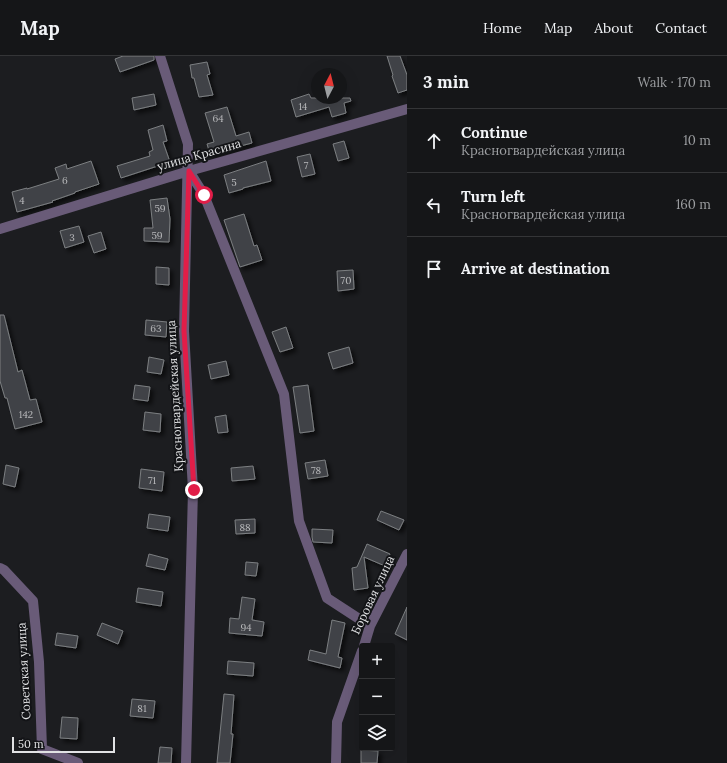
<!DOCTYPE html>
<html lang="en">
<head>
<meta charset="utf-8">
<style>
	:root { --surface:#151618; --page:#1e1f21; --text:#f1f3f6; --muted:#9d9fa2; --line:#343537 }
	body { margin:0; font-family:Lora,serif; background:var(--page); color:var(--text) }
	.controls { position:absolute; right:12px; bottom:12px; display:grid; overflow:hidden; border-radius:4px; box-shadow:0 4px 16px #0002 }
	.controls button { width:36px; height:36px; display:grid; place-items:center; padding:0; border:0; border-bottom:1px solid var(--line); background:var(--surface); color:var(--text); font:20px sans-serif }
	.compass { position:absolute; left:311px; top:12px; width:36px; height:36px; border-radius:50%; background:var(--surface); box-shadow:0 4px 16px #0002; rotate:7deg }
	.scale { position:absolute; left:12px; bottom:10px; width:103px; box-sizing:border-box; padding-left:4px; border:2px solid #e1e2e4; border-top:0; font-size:11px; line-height:14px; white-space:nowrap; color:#e1e2e4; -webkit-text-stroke:3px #131417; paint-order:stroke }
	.stop { position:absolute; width:12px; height:12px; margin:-9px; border:3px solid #e11d48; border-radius:50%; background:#fff }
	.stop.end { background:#e11d48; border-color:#fff; box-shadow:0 1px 4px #0008 }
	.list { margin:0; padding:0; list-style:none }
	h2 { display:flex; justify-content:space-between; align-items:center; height:52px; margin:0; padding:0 16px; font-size:17px }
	h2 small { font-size:13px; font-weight:400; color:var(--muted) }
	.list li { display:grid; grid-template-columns:26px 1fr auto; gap:12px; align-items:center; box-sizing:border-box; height:64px; padding:0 16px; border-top:1px solid var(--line) }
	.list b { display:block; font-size:15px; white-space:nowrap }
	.list p { margin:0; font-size:13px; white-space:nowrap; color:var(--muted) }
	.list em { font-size:13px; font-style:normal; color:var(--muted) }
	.icon { flex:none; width:22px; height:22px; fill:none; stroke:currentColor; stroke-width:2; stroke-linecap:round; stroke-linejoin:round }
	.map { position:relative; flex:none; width:407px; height:707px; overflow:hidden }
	header { display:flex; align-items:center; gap:24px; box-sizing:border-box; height:56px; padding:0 20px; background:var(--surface); border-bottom:1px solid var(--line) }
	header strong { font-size:19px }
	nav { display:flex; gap:22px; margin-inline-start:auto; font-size:14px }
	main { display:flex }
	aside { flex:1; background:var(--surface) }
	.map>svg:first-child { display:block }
	.building { fill:#414346; stroke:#7c7f82; filter:url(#shadow) }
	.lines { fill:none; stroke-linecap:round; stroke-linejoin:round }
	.minor { stroke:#695b78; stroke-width:10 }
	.route { stroke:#e11d48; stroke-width:5 }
	.labels { text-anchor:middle; stroke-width:4; stroke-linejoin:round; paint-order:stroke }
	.number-label { font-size:10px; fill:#b9babc }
	.street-label { font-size:12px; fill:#e1e2e4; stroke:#131417 }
</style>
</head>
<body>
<header>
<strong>Map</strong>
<nav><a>Home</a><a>Map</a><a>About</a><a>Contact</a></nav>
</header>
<main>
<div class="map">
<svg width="407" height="707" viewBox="0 0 407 707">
	<defs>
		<filter id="shadow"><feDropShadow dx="3.5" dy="3.5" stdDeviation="2" flood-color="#0009"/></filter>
	</defs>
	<rect width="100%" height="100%" fill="#1c1d20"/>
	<path class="building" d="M123 0H154V4L120 16 115 3Z
		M387 0H400L407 19V34L398 37 392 20 393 19Z
		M207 6 210 18 207 19 213 39 199 41 194 22H192L190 9Z
		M154 38 156 49 134 54 132 42Z
		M309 38 311 42H350L351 45 344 47 346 57 332 61 329 51 296 61 291 44Z
		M227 51 236 80 249 76 252 87 210 98 207 88 214 86 205 57Z
		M163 69 167 85 163 86 170 106 121 122 117 110 150 100 149 96 153 94 148 74Z
		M344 85 349 102 338 105 333 88Z
		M310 98 315 118 302 121 297 101Z
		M91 105 99 128 75 136V137L52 145 53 146 17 156 12 136 27 132V133L59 123 55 112 66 108 67 113Z
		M266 105 271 125 243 132V133L229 137 224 119Z
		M167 142 170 163 169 186 144 185V172H153L150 144Z
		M244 158 254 190 257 189 262 204 240 211 224 164Z
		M79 170 84 186 65 192 60 175Z
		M101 176 106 193 94 197 88 180Z
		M156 211 169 212V229L156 228Z
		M353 214 354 233 338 235 337 215Z
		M0 259H4L18 316 22 314 30 344 36 343 42 366 15 373 7 342H5L0 325Z
		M146 264 167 266 166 281 145 279Z
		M286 271 293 292 280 296 272 276Z
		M349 291 353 307 333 313 328 297Z
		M149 301 164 304 161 318 147 316Z
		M226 305 229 319 211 323 208 309Z
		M135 329 150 331 148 345 133 343Z
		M308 329 314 375 300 377 293 331Z
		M145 356 161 358 160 376 143 374Z
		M226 359 228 376 218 377 215 361Z
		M325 404 328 420 308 423 305 407Z
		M6 409 19 412 15 431 3 428Z
		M253 410 255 423 232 425 231 412Z
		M141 413 164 416 162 435 139 432Z
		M381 455 404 464 399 474 377 464Z
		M149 458 170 461 168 475 147 472Z
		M255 463V477L236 478 235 464Z
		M312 473 333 474 332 487 313 486 312 481Z
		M367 488 390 498 385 510 364 501 368 532 354 534 352 512 357 511Z
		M149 498 168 503 165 514 146 510Z
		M246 506 258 507 256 520 245 519Z
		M138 532 163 536 161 550 136 546Z
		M242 541 255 543 252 564 264 566 262 580 229 577 230 562 239 563Z
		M407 551V584L395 578Z
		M332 564 345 567 338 601 342 602 340 612 308 604 310 594 326 598Z
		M102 567 123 575 118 588 97 579Z
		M57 577 78 580 76 592 55 589Z
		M228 605 254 607 253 620 227 618Z
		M224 638 234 639 231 678H233L230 707H217Z
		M132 643 155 645 153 662 130 660Z
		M62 661 78 662 77 683 60 682Z
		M160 691 172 692 171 707H158Z
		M361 694 378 695 377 707H361Z"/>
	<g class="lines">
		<path class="minor" d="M160 0 188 88 184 275 193 434 186 707
			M189 115 204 139 284 338 299 465 327 542 370 570
			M0 173 189 115 407 53
			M0 512 4 514 33 545 39 606 42 693 78 707
			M364 590 370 570 407 498
			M336 707 337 666 362 595"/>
	</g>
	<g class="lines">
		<path class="route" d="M194 434 184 275 189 115 204 139"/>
	</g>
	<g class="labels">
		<g class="number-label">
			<text x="303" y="54">14</text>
			<text x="218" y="66">64</text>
			<text x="306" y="113">7</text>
			<text x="65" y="128">6</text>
			<text x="234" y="130">5</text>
			<text x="22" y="148">4</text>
			<text x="160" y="156">59</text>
			<text x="157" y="183">59</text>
			<text x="72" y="185">3</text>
			<text x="346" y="228">70</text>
			<text x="156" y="276">63</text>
			<text x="26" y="362">142</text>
			<text x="316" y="418">78</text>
			<text x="152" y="428">71</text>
			<text x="245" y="475">88</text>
			<text x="246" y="575">94</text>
			<text x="142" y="656">81</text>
		</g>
		<g class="street-label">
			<text transform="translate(199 99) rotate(-16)" y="4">улица Красина</text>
			<text transform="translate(175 340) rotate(-93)" y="4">Красногвардейская улица</text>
			<text transform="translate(373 539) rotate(-65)" y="4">Боровая улица</text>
			<text transform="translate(24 615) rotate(-93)" y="4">Советская улица</text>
		</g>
	</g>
</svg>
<div class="controls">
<button>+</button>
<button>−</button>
<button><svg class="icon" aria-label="layers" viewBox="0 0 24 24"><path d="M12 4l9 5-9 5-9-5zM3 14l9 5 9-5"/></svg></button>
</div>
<svg class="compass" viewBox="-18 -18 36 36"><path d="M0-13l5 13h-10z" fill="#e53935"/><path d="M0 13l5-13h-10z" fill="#9d9fa2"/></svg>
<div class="scale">50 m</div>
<div class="stop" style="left:204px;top:139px"></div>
<div class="stop end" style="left:194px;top:434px"></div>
</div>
<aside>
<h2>3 min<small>Walk · 170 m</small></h2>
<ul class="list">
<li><svg class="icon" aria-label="ahead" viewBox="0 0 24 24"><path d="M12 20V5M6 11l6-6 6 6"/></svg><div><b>Continue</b><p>Красногвардейская улица</p></div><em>10 m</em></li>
<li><svg class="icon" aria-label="left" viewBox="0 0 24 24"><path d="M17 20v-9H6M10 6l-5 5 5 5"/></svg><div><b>Turn left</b><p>Красногвардейская улица</p></div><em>160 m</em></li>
<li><svg class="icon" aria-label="arrive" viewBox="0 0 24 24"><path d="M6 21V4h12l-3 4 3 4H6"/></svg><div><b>Arrive at destination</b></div></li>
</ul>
</aside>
</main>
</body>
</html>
